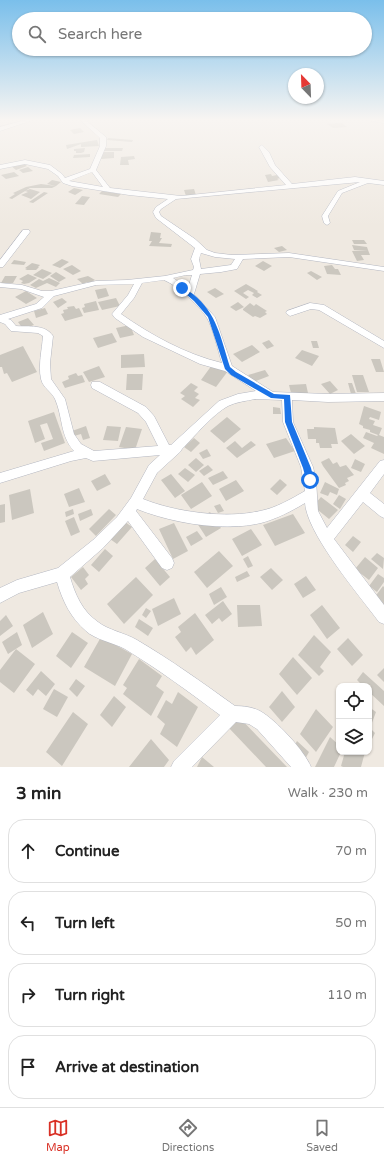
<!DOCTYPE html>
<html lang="en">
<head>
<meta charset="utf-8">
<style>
	:root { --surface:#fff; --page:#f2f2f2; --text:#222; --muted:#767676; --line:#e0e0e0; --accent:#d93025 }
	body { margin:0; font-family:"Varela Round",sans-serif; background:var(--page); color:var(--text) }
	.controls { position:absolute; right:12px; bottom:12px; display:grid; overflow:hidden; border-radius:8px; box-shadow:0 1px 3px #0004 }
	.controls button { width:36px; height:36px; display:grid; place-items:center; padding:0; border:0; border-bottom:1px solid var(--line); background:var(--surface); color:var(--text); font:20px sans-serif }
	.compass { position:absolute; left:288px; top:68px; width:36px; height:36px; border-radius:50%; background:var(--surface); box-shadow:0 1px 3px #0004; rotate:337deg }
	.stop { position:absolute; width:12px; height:12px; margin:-9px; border:3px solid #1a73e8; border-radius:50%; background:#fff }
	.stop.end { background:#1a73e8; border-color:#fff; box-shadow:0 1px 4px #0008 }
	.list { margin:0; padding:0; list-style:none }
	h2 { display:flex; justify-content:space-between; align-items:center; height:52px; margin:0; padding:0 16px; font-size:17px }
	h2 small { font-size:13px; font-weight:400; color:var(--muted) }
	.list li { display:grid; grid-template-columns:26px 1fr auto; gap:12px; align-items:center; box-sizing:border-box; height:64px; margin:0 8px 8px; padding:0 8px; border:1px solid var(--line); border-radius:16px }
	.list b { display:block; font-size:15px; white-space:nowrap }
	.list em { font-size:13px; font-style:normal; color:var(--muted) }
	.icon { flex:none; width:22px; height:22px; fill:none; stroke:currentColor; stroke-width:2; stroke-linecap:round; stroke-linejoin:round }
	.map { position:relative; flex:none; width:384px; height:767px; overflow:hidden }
	.search { position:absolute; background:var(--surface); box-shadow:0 1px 3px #0004; left:12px; right:12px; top:12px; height:44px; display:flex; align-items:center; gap:10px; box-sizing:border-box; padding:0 14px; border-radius:22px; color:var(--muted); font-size:15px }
	.sheet { height:340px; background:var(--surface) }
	nav { display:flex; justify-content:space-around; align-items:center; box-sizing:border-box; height:56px; border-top:1px solid var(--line); background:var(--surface); font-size:11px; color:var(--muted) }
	nav a { display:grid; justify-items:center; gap:2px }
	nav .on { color:var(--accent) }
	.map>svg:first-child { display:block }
	.building { fill:#cbc7bf }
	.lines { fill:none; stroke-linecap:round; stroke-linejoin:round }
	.street-casing { stroke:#b4b7c1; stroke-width:1 }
	.street { fill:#fff; fill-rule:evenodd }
	.route { fill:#1a73e8 }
</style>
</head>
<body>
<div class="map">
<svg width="384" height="767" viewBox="0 0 384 767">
	<rect width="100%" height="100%" fill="#efe9e1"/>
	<path class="building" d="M336 123H342L347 127 333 128 327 124Z
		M80 128 84 132 74 134 70 130Z
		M108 138 133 140 132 142 107 140Z
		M97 140 99 146 81 147V144L67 149 66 145Z
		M85 148 84 152 81 153H76V151H74V149Z
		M104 148H123L122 151H103Z
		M102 152H114V158L101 159Z
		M90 154V157L73 158 74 155Z
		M134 156 135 159 128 160 129 165H120L121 157Z
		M23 163 27 166 16 170 11 166Z
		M28 167 33 171 23 173 19 170Z
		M14 172 19 176 6 179 1 175Z
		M271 174 272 176 277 175 280 178 277 179 279 180 268 182 265 175Z
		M52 180 61 182 56 186 47 184Z
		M41 184 56 186 52 188H30L12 199 9 198 15 194 13 193 26 187Z
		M74 188 83 190 75 195 68 192Z
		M30 189 40 192 31 199 21 195 28 192 25 191Z
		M194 189 196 195 186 196 184 190Z
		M102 191 121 194 118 197 99 194Z
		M44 192 48 193 33 203 29 202Z
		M82 196 90 197 84 205 75 204Z
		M151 232 161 233 160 238H162L159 243 172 244 171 247 149 246 152 241H149Z
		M352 240H364L367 244H354Z
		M352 245 367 247 368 250H354Z
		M282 246 287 250 279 252 274 248Z
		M368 250 370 255H361L364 260 357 261 352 251Z
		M62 259 69 262 60 268 52 265Z
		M14 260 26 262 24 265 11 264Z
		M263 261 272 266 264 271 255 266Z
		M32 263 40 265 38 267H39L36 270H25L27 269 25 268Z
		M72 265 81 271 73 275 63 269Z
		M332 265 335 269H338L341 275 327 274 324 266Z
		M42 269 52 273 43 279 33 275Z
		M311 271 322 277 317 280 307 273Z
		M56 272 66 278 59 282 50 276Z
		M28 274 37 278 29 283 24 284 21 283 23 281 19 279Z
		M5 276H17L13 283H1Z
		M88 276 95 280 89 283 87 282 83 284 77 279Z
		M49 278 60 283 56 287 47 283 36 288 30 285 39 279 43 281Z
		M246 284 258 291 257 292 262 295 257 298 252 295 254 293 248 290 243 293 249 297 246 299 234 291Z
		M106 288 109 296 98 299 95 290Z
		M215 288 224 294 216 298 207 292Z
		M26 291 37 298 26 304 15 297Z
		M62 298 67 302 58 308 53 302Z
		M116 298 120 306 102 310 98 302Z
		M96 301 99 310 84 313 82 308 85 307 84 304Z
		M238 302 244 307 236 311 230 307Z
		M250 303 254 306 256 304 267 311 265 312 267 314 260 318 255 316 253 317 243 310V309Z
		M74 306 76 309 79 308 83 316 65 321 61 314 64 313 63 310 68 309 67 307Z
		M45 308 48 314 36 318 34 311Z
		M28 318 34 325 23 329 18 322Z
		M130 325 134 335 120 338 116 328Z
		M112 333 117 342 98 348 93 338Z
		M269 340 274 346 267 349 262 343Z
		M311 341H317L319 348H313Z
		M252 345 260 352 242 362 233 354Z
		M23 346 37 372 12 382 7 373 4 374 2 367H0V355Z
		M302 350 319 356 312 366 295 358Z
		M144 354 145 367 121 368V355Z
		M371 359H380L384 372H376Z
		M212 365 228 371 216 387 201 380Z
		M99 366 105 377 89 382 83 372Z
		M265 370 269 376 253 382 248 375Z
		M76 373 78 376 82 375 85 382 65 388 62 382 69 379 68 376Z
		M127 374H143L142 390H126Z
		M352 375H363L369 392H357Z
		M330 381 338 390 330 394 321 384Z
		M191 383 198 387 194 391 199 394 195 398 200 400 193 407 181 399 185 396 180 393Z
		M348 383H352L356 394H351Z
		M306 384 308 393H291L289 385Z
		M364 406 381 412 379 420 370 417 369 419 375 421 373 425 382 428 379 435 384 437V454L371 448 374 443 363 438 366 432 377 436 378 435 370 432V430L363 428V426L359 424Z
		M273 407 280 408 281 414H273Z
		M54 412 65 443 44 451 41 443 53 439 47 423 40 425 45 439 35 443 28 421Z
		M227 417 241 429 224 443 210 431Z
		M86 426 90 438 83 440 81 434 74 436 72 431Z
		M107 426 121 427 118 441 103 440Z
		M126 427 142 429 135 450 119 447Z
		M314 427 335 428 338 444H331L332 448H320L319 443H316V439H308L307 429H314Z
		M351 434 365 446 354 454 341 441Z
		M194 438 200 443 191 452 184 447Z
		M286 438 295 451 274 458 266 444Z
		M235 441 242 448 251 441 256 445 237 458 226 448Z
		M207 449 211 456 203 459 199 453Z
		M196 458 204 465 196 472 188 465Z
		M329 458 333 464 337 462 340 467 346 465 354 475 347 478 349 481 345 483 346 485 339 488 323 466 321 462Z
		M355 459 365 464 361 472 351 468Z
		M208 465 213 470 204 476 199 471Z
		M185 468 195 475 188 482 178 474Z
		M223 471 228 478 213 485 208 478Z
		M105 474 111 484 97 491 91 481Z
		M171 474 185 491 175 498 161 480Z
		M280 479 287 485 277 495 270 489Z
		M236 480 244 491 226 501 219 489Z
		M202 482 212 496 191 509 181 495Z
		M325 482 339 489 337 495 330 492 328 496 320 493Z
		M79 488 85 502 69 507 64 494Z
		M30 489 34 513 12 520 9 495Z
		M339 495 346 499 340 509 333 504Z
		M321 497 338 510 329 519 313 506Z
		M5 504V522L0 523V505Z
		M220 504 224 511 218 513 214 506Z
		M73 509 74 514 66 517 65 512Z
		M91 509 93 515 80 521 78 514Z
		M109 509 116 515 96 536 89 529Z
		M210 512 221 528 206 537 195 520Z
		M293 514 305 533 275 546 263 525Z
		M74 517 80 532 71 536 65 521Z
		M125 522 132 527 117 544 110 539Z
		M174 523 188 551 173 559 159 529Z
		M251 529 262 545 242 556 232 539Z
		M197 531 203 539 191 546 186 537Z
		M353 536 361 542 353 552 345 545Z
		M105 549 113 556 99 572 91 565Z
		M219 551 233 566 207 588 194 572Z
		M377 553 384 558 383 569 371 559Z
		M248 556 253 566 248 568 243 559Z
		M365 557 378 568 369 580 355 569Z
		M155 559 170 577 160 586 145 568Z
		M83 567 89 575 85 579 88 584 81 590 71 577Z
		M271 568 283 580 272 590 260 577Z
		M247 571 250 576 237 582 235 577Z
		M378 574 384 578V582L377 592 369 586Z
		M306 576 316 590 303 598 294 584Z
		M136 577 153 595 124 624 107 604Z
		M383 586 384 587V606L374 598Z
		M221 587 227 597 214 605 209 594Z
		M174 598 181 614 158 626 152 609Z
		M223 601 232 614 222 622 219 618 212 624 205 615Z
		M237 605H260L262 626 238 627Z
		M322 605 340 628 327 639 310 615Z
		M146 608 151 611 146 618 142 615Z
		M43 612 53 634 32 648 23 625Z
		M195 613 214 640 196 655 191 647 186 652 175 637 181 632 178 627Z
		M6 615 13 626 0 636V621Z
		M139 619 153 628 148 636 135 627Z
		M17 632 22 645 8 654 2 642Z
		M72 632 88 643 71 668 56 656Z
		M314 635 331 652 320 667 324 671 319 676 298 655Z
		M101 637 132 654 115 686 84 667Z
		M348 638 363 655 352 666 337 649Z
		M16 649 35 664 14 693 0 682V670Z
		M293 657 312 678 297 695 279 674Z
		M139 659 162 676 156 686 164 692 151 716 123 694 127 688 123 685Z
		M384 668V682L377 675Z
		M41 671 55 684 46 696 38 689 33 696 26 690Z
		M363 672 384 691V706L369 692V686H363L357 680Z
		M76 679 85 686 77 697 69 689Z
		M54 689 68 697 57 717 43 709Z
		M282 691 295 707 282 722 269 707Z
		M178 692 198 707 177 747 160 734 165 724 157 717 166 700 172 704Z
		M114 696 126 707 112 727 100 715Z
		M369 707 376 712 370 728 375 733 369 745Z
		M316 709 333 727 316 752 300 734Z
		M73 712 88 724 62 766 46 752Z
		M237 715 287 767H266L228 727Z
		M330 737 339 745V752H341L334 767H315Z
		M151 739 169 760 164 767H129Z
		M297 741 309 752 304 761 292 750Z
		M345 752H365L361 767H343L341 766Z
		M202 757 214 767H197Z"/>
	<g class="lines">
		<defs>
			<path id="street" d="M29 119H36L0 131V127Z
				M79 119H84L106 137V146L96 170 110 188 181 196 286 185 270 167 259 147 262 145 269 152 275 165 292 184 355 177 384 181V185L368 183 342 193 328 216 330 223 327 225 324 223 322 216 338 191 360 182 176 199 161 209 159 212 161 216 195 239 207 250 215 253 232 255 289 253 384 267V271L289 257 243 259 237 269 221 272 200 274 194 294 215 317 232 366 273 392 328 394 384 393V401L328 402 292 400 293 422 313 467 316 480 318 511 327 528 380 461 384 460V474L370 493 384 504V518L380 516 363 502 334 539 384 605V624L379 622C359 595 307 534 305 503 292 511 276 519 261 523 224 532 172 523 137 509L136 511 172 558 174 563 172 568 167 570 162 568 128 521 103 548 70 577C75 594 82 611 98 622 108 630 125 633 137 640 171 660 203 683 235 706 244 706 252 707 260 711 276 720 304 750 311 767H291L257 729 249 724 236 722 192 767H171L174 761 220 715C189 692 158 669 125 649 114 643 94 639 86 631 71 618 63 602 57 582L19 593 0 603V588L17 580 58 568 93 540 117 517 131 498 149 465 160 455 93 461 86 458 71 461 0 483V473L74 451C60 436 63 417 55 399 52 392 43 388 41 379 38 365 42 350 43 336L38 333 11 331 5 324 0 322V315L36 304 44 297 21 289 0 287V283L22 285 42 291H51L96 281 127 280 165 276 193 270 194 267 191 259 195 248 156 218 153 212 156 207 168 199 129 195 72 186 63 183 58 176 48 169 25 164 0 169V165L25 160 50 165 62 174 65 178 90 169 100 146V138ZM92 172 103 187 69 181ZM201 253 215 257 235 259 231 265 201 269 199 259ZM186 275H192L188 288 173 278ZM164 280C178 286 199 305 207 318 213 328 218 351 222 363 185 354 151 335 121 314L134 298 142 283ZM134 284 128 295 112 314 115 318 143 337 200 364 225 371 256 391 238 394 219 401 171 445H169L154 416 146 407 100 382H92L91 385 92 388 138 413 146 422 158 446 94 451 81 444 74 434 65 399 51 379 50 363 53 336C45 324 29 327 16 326L11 320 8 319 42 308 54 296 96 285ZM255 399 282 400 283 422 301 467 305 491C291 499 276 508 260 511 226 519 175 512 143 499L157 473 180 452 182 449C194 437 213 414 228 406 236 402 246 401 255 399Z
				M366 119 384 121V123L366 120Z
				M23 230H29L30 232 3 267H0V260Z
				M310 303 324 305 384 341V348L319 310 311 309 290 316 286 313 287 311Z"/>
		</defs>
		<use href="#street" class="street-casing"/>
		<use href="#street" class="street"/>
	</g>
	<linearGradient id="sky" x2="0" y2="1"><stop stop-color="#7abfeb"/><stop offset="0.53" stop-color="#f8f5f2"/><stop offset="1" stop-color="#f8f5f2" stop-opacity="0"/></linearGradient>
	<rect width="384" height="226" fill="url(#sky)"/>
	<path class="route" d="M180 287C185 287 188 291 193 294 217 313 221 339 230 367L236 372 274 394 290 395 292 422 311 468 314 480 313 483H307L303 468 285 422 284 399 271 398 231 375 225 369 208 317 194 301 180 289Z"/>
</svg>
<div class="controls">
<button><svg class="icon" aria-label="locate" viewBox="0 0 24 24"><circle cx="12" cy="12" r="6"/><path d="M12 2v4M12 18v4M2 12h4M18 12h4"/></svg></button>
<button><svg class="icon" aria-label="layers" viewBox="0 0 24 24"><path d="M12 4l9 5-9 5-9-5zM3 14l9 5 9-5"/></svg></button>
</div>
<svg class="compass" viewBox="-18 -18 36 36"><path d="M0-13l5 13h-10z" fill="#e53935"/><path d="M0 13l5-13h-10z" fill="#767676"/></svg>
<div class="stop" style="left:310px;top:480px"></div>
<div class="stop end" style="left:182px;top:288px"></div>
<div class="search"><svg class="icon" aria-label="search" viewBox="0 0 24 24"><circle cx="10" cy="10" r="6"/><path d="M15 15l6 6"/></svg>Search here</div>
</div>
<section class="sheet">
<h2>3 min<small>Walk · 230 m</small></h2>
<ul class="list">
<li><svg class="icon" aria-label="ahead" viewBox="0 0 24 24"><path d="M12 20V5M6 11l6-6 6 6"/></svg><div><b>Continue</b></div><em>70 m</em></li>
<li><svg class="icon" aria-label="left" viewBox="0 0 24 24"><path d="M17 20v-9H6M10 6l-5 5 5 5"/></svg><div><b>Turn left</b></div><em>50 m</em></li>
<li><svg class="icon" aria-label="right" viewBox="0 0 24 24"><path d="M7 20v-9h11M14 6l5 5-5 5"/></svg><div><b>Turn right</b></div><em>110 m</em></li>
<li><svg class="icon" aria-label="arrive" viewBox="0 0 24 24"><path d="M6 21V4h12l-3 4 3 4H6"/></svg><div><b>Arrive at destination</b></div></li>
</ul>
</section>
<nav>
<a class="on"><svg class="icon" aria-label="map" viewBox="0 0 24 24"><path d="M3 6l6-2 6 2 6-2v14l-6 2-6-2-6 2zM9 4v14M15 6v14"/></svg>Map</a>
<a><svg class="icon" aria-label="directions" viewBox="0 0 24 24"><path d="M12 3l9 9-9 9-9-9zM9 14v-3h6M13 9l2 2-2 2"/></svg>Directions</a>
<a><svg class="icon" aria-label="saved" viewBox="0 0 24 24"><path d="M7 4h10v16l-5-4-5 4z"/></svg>Saved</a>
</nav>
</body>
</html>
